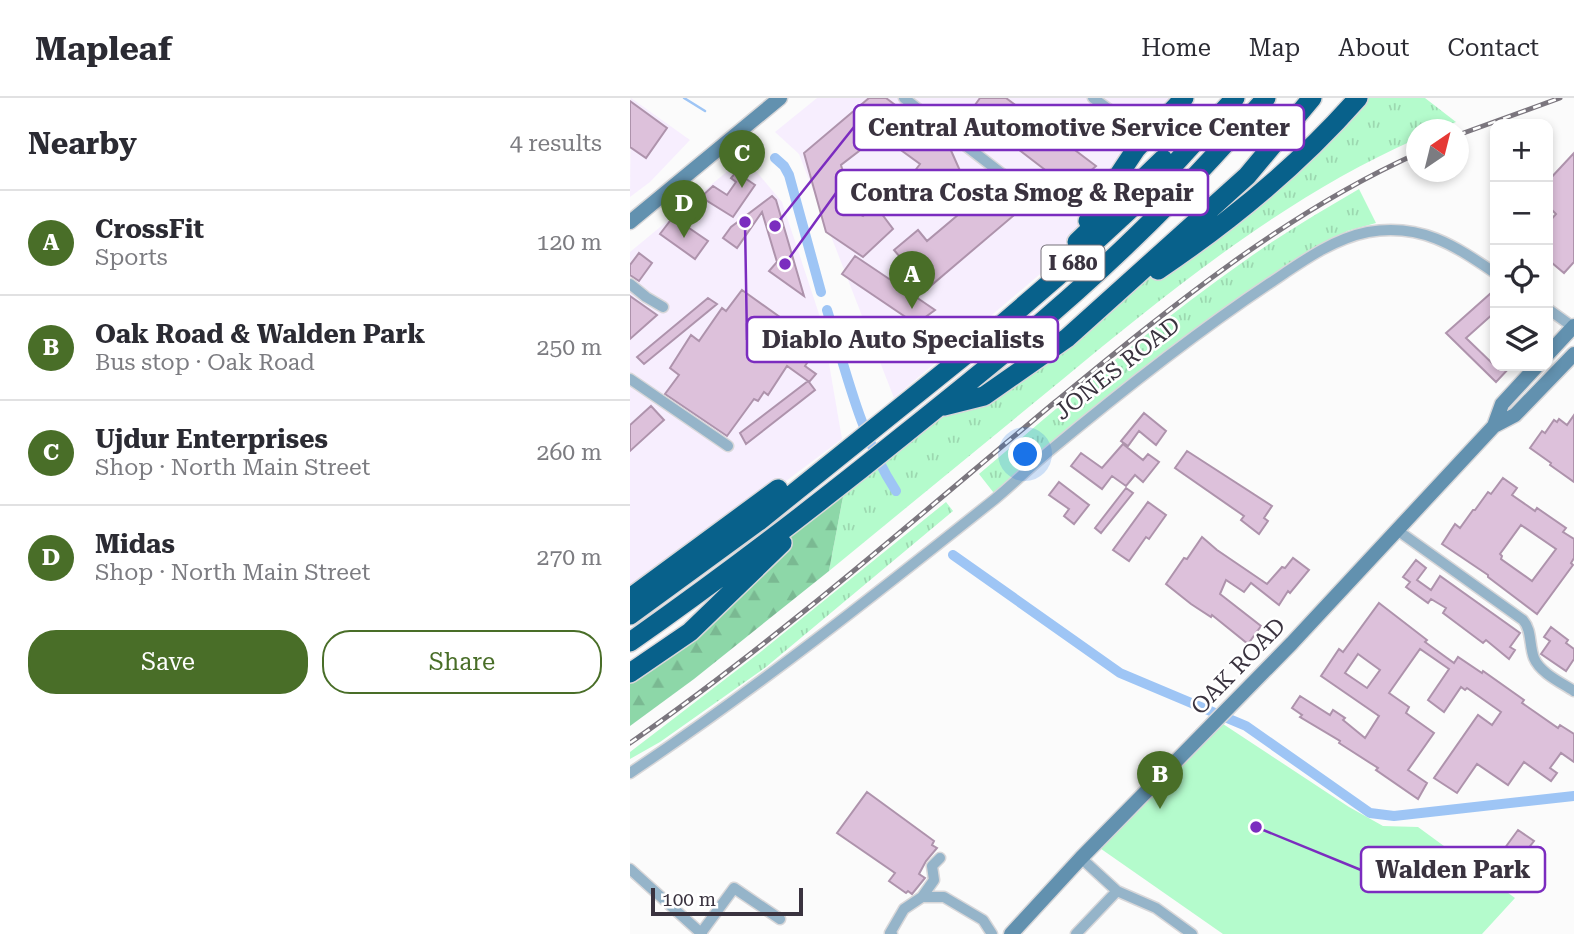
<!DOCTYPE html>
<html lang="en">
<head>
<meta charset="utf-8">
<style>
	:root { --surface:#fff; --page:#f2f2f3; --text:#2b2b33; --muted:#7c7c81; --line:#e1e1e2; --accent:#496e28 }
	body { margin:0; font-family:"Roboto Serif",serif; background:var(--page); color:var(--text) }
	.controls { position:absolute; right:21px; top:21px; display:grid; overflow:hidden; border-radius:14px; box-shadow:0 4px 10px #0003 }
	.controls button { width:63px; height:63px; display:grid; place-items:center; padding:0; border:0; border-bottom:2px solid var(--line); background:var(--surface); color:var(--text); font:35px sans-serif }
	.compass { position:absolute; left:776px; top:21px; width:63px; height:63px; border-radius:50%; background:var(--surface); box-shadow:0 4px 10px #0003; rotate:35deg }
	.scale { position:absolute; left:21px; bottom:18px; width:152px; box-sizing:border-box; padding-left:7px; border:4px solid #3a333f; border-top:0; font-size:19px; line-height:24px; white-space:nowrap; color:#3a333f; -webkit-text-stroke:5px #fff; paint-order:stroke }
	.you { position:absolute; left:396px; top:357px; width:24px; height:24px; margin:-18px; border:5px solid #fff; border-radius:50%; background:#1a73e8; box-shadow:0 0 0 10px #1a73e833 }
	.badge { display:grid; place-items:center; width:46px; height:46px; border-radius:50%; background:var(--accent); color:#fff; font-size:23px; font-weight:700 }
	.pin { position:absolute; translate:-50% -58px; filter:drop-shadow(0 2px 4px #0008) }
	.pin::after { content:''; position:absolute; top:37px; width:24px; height:21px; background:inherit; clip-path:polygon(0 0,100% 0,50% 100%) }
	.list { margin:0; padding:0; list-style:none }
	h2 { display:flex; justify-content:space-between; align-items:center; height:91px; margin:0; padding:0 28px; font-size:30px }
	h2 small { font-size:23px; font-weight:400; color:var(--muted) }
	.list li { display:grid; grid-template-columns:46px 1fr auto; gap:21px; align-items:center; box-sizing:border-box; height:105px; padding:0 28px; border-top:2px solid var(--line) }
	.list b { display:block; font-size:26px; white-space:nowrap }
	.list p { margin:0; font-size:23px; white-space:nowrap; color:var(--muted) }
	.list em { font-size:23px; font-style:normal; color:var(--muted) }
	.actions { display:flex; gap:14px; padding:21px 28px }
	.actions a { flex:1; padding:16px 0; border:2px solid var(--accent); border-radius:28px; text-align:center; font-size:24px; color:var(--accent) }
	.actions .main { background:var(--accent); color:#fff }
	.icon { flex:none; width:38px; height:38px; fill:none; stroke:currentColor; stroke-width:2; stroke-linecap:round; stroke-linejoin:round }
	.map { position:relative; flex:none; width:944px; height:836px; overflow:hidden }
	header { display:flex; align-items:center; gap:42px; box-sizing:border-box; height:98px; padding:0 35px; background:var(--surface); border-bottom:2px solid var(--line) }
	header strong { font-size:33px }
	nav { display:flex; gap:38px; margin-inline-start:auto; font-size:24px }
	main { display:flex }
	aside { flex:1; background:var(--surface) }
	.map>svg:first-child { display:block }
	.built { fill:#f7eefe }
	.grass { fill:url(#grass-tufts) }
	.forest { fill:url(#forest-firs) }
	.park { fill:#b4fbcc }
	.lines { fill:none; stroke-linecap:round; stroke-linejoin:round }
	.stream { stroke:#9ec5f5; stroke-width:2.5 }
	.canal { stroke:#9ec5f5; stroke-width:10 }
	.building { fill:#ddc1db; stroke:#ae93ac; stroke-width:2; fill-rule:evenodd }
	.street-casing { stroke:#d8d7d9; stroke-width:13 }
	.secondary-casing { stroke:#d8d7d9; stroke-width:17 }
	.highway-casing { stroke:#d8d7d9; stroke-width:22 }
	.street { stroke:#95b4c9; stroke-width:10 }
	.secondary { stroke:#6291af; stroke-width:14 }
	.highway { stroke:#08618b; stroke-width:19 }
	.rail-casing { stroke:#7b767e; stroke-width:5 }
	.rail { stroke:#fff; stroke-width:2.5; stroke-dasharray:8; stroke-linecap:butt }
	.labels { text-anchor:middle; stroke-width:5; stroke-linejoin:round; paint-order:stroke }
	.shield { fill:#fff; stroke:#757079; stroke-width:2 }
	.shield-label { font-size:21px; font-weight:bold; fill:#3a333f }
	.street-label { font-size:23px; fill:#3a333f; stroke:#fff }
	.leader { fill:none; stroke:#7b2cbf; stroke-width:2.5 }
	.callout-dot { fill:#7b2cbf; stroke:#fff; stroke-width:2.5 }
	.callout { fill:#fff; stroke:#7b2cbf; stroke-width:2.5 }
	.callout-label { font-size:24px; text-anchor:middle; font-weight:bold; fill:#3a333f }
</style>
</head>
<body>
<header>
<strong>Mapleaf</strong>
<nav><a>Home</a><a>Map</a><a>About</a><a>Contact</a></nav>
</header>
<main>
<aside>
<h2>Nearby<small>4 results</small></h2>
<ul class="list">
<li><span class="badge">A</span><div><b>CrossFit</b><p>Sports</p></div><em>120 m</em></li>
<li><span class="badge">B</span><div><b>Oak Road &amp; Walden Park</b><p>Bus stop · Oak Road</p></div><em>250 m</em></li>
<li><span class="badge">C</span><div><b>Ujdur Enterprises</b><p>Shop · North Main Street</p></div><em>260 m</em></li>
<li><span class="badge">D</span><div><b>Midas</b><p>Shop · North Main Street</p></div><em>270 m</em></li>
</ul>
<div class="actions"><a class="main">Save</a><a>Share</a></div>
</aside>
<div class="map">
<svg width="944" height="836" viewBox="0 0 944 836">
	<defs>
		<pattern id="grass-tufts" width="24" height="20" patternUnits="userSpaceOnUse" patternTransform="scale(1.75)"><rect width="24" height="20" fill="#b4fbcc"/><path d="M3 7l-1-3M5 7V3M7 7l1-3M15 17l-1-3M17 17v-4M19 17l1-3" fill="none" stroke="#9cd8b0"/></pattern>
		<pattern id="forest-firs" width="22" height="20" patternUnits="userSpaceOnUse" patternTransform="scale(1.75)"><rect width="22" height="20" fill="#8dd7a8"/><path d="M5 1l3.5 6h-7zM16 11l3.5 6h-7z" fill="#7ab992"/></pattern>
	</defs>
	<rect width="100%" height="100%" fill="#fbfbfb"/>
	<path class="built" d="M1 0 60 42 20 84 0 99Z
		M187 0H554L506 51 436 154 264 300 169 56 145 34Z
		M111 62 125 72 152 104 192 225 212 341 0 500V154Z"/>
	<path class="grass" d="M728 0H795L826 24 809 31 786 32V41C655 99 542 191 433 281 355 345 277 409 199 473L216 383 310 309 354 298 469 212 565 147Z
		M729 91 746 125 717 133 695 150 608 206 367 399 349 376C438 301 525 225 620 159 655 134 692 113 729 91Z
		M316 404 323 413 136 569 30 644 0 661V654L128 556Z"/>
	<path class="forest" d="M216 383 199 473 64 581 0 628V575Z"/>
	<path class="park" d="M587 622 719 709 753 728 788 729 885 800 852 836H593L464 746Z"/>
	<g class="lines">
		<path class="stream" d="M54 0 75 13"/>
		<path class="canal" d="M145 60 154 68 159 77 191 194
			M197 212C216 273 231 340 266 393
			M323 457 490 575 616 628 740 715 764 718 944 698"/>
	</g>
	<path class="building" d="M239 0H256L319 48 331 75 298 100 281 78 290 66 250 37 211 67 224 113 233 118 245 107 263 131 233 159 196 134 174 55Z
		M350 0H376L466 68 440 91 340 14Z
		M0 3 37 30 16 60 0 49Z
		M944 55V164L934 175 922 165 918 170V125L926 116 918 108V83Z
		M106 74 125 87 103 119 71 99 83 88 97 97 106 84 101 80Z
		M366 85 390 112 297 191 264 152 288 132 297 143Z
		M142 98 146 102 174 198 139 173 147 164 132 114 107 150 93 140 101 129Z
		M43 119 78 143 65 161 30 136Z
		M9 155 22 165 9 183 0 177V167Z
		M225 158 283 197 305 212 286 226 212 176Z
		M112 192 175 237 171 243 185 253 175 268 186 276 179 284 185 292 116 346 110 335 178 283 157 268 138 297 134 294 128 303 124 301 97 338 35 296 49 277 40 270 61 237 69 243 92 210 96 213Z
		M861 195 865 200V214L836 240 865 268H881L866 284 816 235Z
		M0 198 27 217 0 241Z
		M78 200 87 206 14 266 7 259Z
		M21 308 34 322 0 353V327Z
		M514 315 536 333 526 347 509 333 498 348 491 343Z
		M944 317V384L920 367 921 365 900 350 912 333 915 335 924 322 927 324 929 321 937 327Z
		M493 346 513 362 518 356 529 364 513 384 505 377 496 388 482 378 472 391 441 368 451 355 472 370Z
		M557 353 642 408 634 420 638 423 629 436 611 422 614 418 545 370Z
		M873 380 887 390 882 397 905 413 907 410 936 430 933 434 944 441V460L941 465 943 467 907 516 858 479V477L812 446 825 426 830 430 843 412H845L858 394 861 396ZM891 427 926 451 902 483 871 461 872 458 870 456Z
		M429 384 459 407 444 426 434 418 439 411 419 397Z
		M496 390 503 395 471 435 465 430Z
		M518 404 536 417 519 441 516 439 499 463 483 452Z
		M572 439 587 452 637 486 652 469 655 470 663 460 679 472 660 495 658 493 649 507 621 485 614 494 596 482 590 496 631 528 618 546 582 517 581 519 561 506 536 486 554 460 557 461Z
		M786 462 796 470 787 482 801 492 810 478 890 535 880 549 885 552 879 561 856 542 853 545 813 515 816 510 801 501 798 505 776 489 780 484 773 479Z
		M749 505 797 542 795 544 824 565 828 559 852 575 853 573 894 602 892 605 928 630 930 627 944 636V664L931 655 920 670 927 675 921 683 894 664 878 687 847 666 827 695 804 680 848 617 862 627 871 614 837 590 835 592 831 589 814 614 798 602 819 571 790 551 759 595 779 609 776 615 804 635 778 672 797 685 788 701 746 672 748 670 709 645 710 643 670 619 672 617 662 610 670 598 700 617 703 612 715 620 713 622 735 640 749 618 691 578 709 551 713 554ZM728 556 750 572 737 590 715 575Z
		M921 529 938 542 936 545 944 551V561L936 573 911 556 920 543 914 539Z
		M237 694 304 743 302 747 307 750 296 763 289 776 295 780 282 796 278 793 276 795 259 783 265 775 207 735Z
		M888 732 904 743 876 779 861 769Z"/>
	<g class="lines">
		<defs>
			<path id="street" d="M274 0 402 99
				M463 0 490 19
				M0 186 16 199 33 209
				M918 211 943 229
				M0 281 98 348
				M767 432 893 522C902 532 899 547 904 560 910 575 932 585 944 593
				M0 675C127 590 246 496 365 401 383 386 399 370 417 355 489 295 562 237 640 185 670 165 702 141 738 134 791 125 824 147 865 175
				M451 760 487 793 526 810 562 836
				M0 771 72 836
				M292 799 304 782 302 768 310 760
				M71 835 104 790 150 821
				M262 836 260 835 274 811 292 799H314L353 822 362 836
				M446 836 487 793"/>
			<path id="secondary" d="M0 124 150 0
				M918 256 944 228
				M864 328 885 317 944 256
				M381 836 451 760 662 545 864 328 872 306 907 268"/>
			<path id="highway" d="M458 123 506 51 554 0
				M447 144 533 61
				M528 172C601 123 669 67 728 0
				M314 308 354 298 437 240 617 78 682 0
				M0 500 148 391
				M0 517 129 423 349 246 428 178 519 94 605 0
				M0 544C93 479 183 410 271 339 351 275 431 211 505 139 551 95 594 48 636 0
				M0 575 60 534 152 445"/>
		</defs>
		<use href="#street" class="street-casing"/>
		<use href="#secondary" class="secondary-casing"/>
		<use href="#highway" class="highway-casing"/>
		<use href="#street" class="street"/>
		<use href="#secondary" class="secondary"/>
		<use href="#highway" class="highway"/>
		<defs>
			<path id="rail" d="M828 37 930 0
				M0 645C149 541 286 420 425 304 537 212 653 116 786 56"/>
		</defs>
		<use href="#rail" class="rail-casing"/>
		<use href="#rail" class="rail"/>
	</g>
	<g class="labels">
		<rect class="shield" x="411.5" y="147.5" width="63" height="35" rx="5"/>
		<g class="shield-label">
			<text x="443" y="172">I 680</text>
		</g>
		<g class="street-label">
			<text transform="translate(487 270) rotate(-38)" y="8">JONES ROAD</text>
			<text transform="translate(608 568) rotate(-46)" y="8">OAK ROAD</text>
		</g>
	</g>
	<path class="leader" d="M145 128L224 29M155 166L206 95M115 124L117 242M626 729L731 772"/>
	<g class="callout-dot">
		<circle cx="145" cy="128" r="7"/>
		<circle cx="155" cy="166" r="7"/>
		<circle cx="115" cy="124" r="7"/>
		<circle cx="626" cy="729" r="7"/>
	</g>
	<g class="callout">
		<rect x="224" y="7" width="450" height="45" rx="7"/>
		<rect x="206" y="72" width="372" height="45" rx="7"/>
		<rect x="117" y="219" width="311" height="45" rx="7"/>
		<rect x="731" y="749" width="184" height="45" rx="7"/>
	</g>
	<g class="callout-label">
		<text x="449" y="38">Central Automotive Service Center</text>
		<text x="392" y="103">Contra Costa Smog &amp; Repair</text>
		<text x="273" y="250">Diablo Auto Specialists</text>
		<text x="823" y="780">Walden Park</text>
	</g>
</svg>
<div class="controls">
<button>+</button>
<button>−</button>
<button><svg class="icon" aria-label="locate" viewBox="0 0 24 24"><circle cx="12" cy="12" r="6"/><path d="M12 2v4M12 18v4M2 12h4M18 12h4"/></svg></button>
<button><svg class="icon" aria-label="layers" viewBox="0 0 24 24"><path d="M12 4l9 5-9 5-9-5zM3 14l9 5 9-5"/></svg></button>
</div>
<svg class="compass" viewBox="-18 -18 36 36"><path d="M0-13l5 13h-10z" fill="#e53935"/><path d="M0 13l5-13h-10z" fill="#7c7c81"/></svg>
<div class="scale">100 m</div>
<div class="you"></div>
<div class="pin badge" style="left:282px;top:211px">A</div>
<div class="pin badge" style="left:530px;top:711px">B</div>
<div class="pin badge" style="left:112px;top:90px">C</div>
<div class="pin badge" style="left:54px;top:140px">D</div>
</div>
</main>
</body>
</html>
